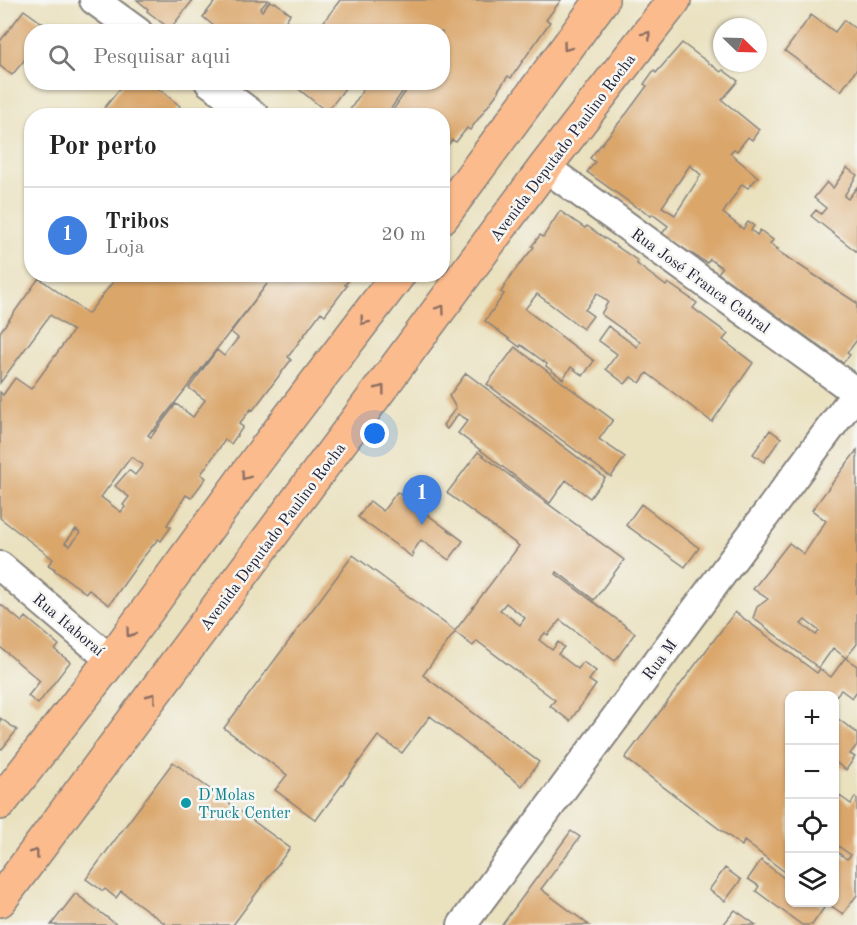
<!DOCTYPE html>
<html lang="pt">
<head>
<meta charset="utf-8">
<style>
	:root { --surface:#fff; --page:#f2f2f2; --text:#222; --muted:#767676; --line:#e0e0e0; --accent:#7c3aed }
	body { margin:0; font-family:"Old Standard TT",serif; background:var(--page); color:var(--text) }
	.controls { position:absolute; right:18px; bottom:18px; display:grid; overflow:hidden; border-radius:12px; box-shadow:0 2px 4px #0004 }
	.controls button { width:54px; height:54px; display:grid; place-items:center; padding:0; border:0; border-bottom:2px solid var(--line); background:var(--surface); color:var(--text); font:30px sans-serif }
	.compass { position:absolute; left:713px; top:18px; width:54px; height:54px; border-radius:50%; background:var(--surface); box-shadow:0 2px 4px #0004; rotate:113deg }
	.you { position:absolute; left:375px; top:434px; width:21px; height:21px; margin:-15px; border:4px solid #fff; border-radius:50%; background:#1a73e8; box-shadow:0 0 0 9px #1a73e833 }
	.badge { display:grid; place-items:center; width:39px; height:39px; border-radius:50%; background:var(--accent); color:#fff; font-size:20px; font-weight:700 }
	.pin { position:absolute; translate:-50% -50px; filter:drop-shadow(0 2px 3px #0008) }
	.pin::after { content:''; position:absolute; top:32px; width:21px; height:18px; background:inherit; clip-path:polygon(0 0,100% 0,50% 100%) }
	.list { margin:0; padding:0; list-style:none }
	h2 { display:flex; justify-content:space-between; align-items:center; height:78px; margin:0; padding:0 24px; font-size:26px }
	h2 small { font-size:20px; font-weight:400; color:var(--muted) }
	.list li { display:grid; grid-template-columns:39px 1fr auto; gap:18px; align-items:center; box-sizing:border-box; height:96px; padding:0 24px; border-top:2px solid var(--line) }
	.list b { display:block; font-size:22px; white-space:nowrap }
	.list p { margin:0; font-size:20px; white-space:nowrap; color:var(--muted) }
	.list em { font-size:20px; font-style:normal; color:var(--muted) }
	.icon { flex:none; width:33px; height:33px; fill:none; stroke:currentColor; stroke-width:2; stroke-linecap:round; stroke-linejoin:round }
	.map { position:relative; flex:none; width:857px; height:925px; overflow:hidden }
	.search { position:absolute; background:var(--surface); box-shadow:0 2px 4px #0004; left:24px; top:24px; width:426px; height:66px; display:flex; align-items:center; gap:15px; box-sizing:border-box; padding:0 21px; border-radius:24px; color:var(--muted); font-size:22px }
	.panel { position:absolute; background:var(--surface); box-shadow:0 2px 4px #0004; left:24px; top:108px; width:426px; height:174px; border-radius:24px }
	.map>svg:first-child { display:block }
	.building { fill:#daa66a; fill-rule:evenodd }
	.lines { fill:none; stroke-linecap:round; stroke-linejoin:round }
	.street-casing { stroke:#86827d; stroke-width:32 }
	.primary-casing { stroke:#86827d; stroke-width:36 }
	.street { stroke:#fff; stroke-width:28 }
	.primary { stroke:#fbbb8d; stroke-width:33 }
	.oneway { stroke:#8e6e64 }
	.culture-dot { fill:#0f9aa8; stroke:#f6f6f2; stroke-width:2 }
	.labels { text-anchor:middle; stroke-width:5; stroke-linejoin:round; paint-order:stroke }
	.street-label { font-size:16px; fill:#22223b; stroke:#f6f6f2 }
	.culture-label { font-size:16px; fill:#0d838f; stroke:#f6f6f2; text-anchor:start }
</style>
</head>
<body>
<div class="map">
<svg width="857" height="925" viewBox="0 0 857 925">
	<rect width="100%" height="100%" fill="#f6f6f2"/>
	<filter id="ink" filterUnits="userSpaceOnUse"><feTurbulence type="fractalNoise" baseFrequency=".0167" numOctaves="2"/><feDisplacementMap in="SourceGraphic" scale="12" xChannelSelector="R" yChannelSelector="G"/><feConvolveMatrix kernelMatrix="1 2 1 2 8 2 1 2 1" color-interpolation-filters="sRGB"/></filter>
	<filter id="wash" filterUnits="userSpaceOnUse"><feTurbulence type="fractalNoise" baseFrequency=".008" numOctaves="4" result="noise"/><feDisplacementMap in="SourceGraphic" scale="24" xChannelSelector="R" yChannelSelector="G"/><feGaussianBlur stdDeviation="1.35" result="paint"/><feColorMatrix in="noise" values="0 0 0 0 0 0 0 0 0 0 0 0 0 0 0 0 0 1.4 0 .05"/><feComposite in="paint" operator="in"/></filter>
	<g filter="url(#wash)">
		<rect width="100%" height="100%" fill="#eae1bf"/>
		<g id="blocks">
			<path class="building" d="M137 0H193L170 29 147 11 148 9Z
				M216 0H268L260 9 262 11 270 1 274 3 275 2 290 14 285 22 288 25 283 32H221L203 17Z
				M340 0H561L546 20 550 22 511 78 508 76 498 90 499 91 470 130 467 128 456 142 452 140 442 153V116H389L412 82H442V32H316Z
				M24 10 49 28 46 32H32V51L12 75 0 66V40H1Z
				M811 15 835 32 844 20 857 30V69L841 91 785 51Z
				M682 43 721 72 723 70 738 81 722 100 759 130 752 140 748 137 737 151 734 149 730 153 758 177 748 188 742 184 723 213 743 229 748 222 754 226 751 230 757 235 760 230 773 240 770 244 778 249 776 250 857 303V340L847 353 850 355 843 363 718 273 722 268 710 259 707 263 661 235 668 226 652 214 651 216 640 208 639 209 587 172 595 162 590 158 627 113 647 86 644 84 654 70 656 73ZM690 165 701 175 675 215 662 207Z
				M125 82H150L180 106 172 116H98Z
				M290 82H350L327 112Z
				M368 82H409L386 116H346Z
				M847 168 857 175 844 196 848 199 857 187V252L811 216 816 210 821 214 826 208 814 198 827 182 833 188Z
				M560 211 585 228 587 226 638 261 637 264 666 286 668 283 697 303 693 308 728 334 723 340 753 363 712 422 647 373 640 383 631 377 625 384 606 369 617 354 598 340 608 326 637 347 640 342 601 314 608 302 597 293 585 310 593 316 583 329 537 294 525 309 594 361 583 376 571 367 563 379 546 366 547 364 521 345 520 347 485 321 504 294 501 292 512 274 534 247 532 246 540 235 543 237Z
				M119 274H353L345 285 347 286 325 315 321 312 288 357 291 360 253 410 251 409 239 424 243 427 231 444 225 440 201 474 206 478 191 498 186 495 167 525 171 527 161 541 158 539 141 560 109 605 89 590 86 593 54 570 55 569 48 565 53 559 0 518V392L3 395 15 378 31 389 73 331 50 315 0 383V332L39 278 88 314ZM267 284 231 332 238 338 224 356 217 350 189 388 205 400 193 417 176 404 151 437 148 435 152 430 153 431ZM131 457 143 465 135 475 129 470 115 486 129 497 123 505 125 507 121 512 101 497ZM76 529 80 533 70 546 65 543Z
				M515 347 613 420 599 439 625 457 611 477 487 384Z
				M466 373 605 478 590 498 566 480 550 503 458 433 468 420 458 414 447 429 443 425 456 408 449 396Z
				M770 430 781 438 764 462 753 454Z
				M857 450V644L846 658 833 648 819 668 753 618 757 607 768 599 753 589 789 543 804 554 826 521 812 510ZM805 620 819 631 816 635 801 624Z
				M478 452 624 560 594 600 557 572 556 574 635 633 615 661 560 620 548 635 545 633 539 640 552 650 558 642 564 647 558 654 578 669 583 662 596 671 589 680 596 685 570 721 550 706 555 700 477 641 473 646 455 632 423 675 539 762 522 786 430 716 402 753 378 736 316 820 275 790 287 775 224 728 353 555 455 631 519 546 447 493ZM506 603 525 618 520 625 500 610Z
				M397 492 463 541 449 560 421 540 412 553 414 554 412 557 358 517 370 501 383 511Z
				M641 504 699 548 685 567 626 525Z
				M0 604 22 622 26 617 59 645 55 650 70 662 38 704 28 696 40 681 0 647Z
				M735 612 817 673 820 669 831 677 845 658 857 666V691L852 698 841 690 834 698V696H789V875L744 841 742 846 625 758Z
				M834 716 857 733V745L850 754 855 757 846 770 834 761Z
				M0 718 17 730 2 749 0 748Z
				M173 762 290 848 233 925H167L121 891 116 898 105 889 103 891 86 879Z
				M834 792 851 804 855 797 857 799V895L843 914 827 903 834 902V850L847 859 851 855 834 843Z
				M571 831 580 837 541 889 589 925H502Z
				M761 860 789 882V903H817L824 908 812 925H802L756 891 759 886 748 879Z
				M725 868 741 880 725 901 709 890Z
				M75 894H76L117 925H51Z
				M735 910 756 925H723Z"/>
		</g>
	</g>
	<g filter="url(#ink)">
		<use href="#blocks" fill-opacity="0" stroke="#86827d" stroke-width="1.5"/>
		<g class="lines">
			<defs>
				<path id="street" d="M94 0 138 32
					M209 82 255 116
					M545 167 857 393
					M0 566 111 660
					M462 925 857 392"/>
				<path id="primary" d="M442 217 602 0
					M0 803 111 660 257 460 399 274
					M0 900 545 167 674 0"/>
			</defs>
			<use href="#street" class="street-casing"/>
			<use href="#primary" class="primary-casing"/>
			<use href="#street" class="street"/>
			<use href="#primary" class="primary"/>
		</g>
		<defs><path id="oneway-chevron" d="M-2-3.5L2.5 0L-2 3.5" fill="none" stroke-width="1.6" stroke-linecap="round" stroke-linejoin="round" transform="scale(1.5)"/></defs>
		<g class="oneway">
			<use href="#oneway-chevron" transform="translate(647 35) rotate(-52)"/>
			<use href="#oneway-chevron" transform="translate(567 47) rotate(126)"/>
			<use href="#oneway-chevron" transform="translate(441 309) rotate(-54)"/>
			<use href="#oneway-chevron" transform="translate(364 321) rotate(128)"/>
			<use href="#oneway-chevron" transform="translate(381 389) rotate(-53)"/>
			<use href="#oneway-chevron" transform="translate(245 476) rotate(126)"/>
			<use href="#oneway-chevron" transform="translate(130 633) rotate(126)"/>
			<use href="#oneway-chevron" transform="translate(152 697) rotate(-53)"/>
			<use href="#oneway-chevron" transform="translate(35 853) rotate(-53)"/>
		</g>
	</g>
	<circle class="culture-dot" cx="186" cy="803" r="6"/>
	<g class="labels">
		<g class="street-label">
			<text transform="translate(562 147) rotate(-53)" y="6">Avenida Deputado Paulino Rocha</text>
			<text transform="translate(701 280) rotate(36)" y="6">Rua José Franca Cabral</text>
			<text transform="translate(272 536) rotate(-53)" y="6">Avenida Deputado Paulino Rocha</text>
			<text transform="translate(69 624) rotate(40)" y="6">Rua Itaboraí</text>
			<text transform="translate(659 659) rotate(-53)" y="6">Rua M</text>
		</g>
		<g class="culture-label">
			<text x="198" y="800">D'Molas<tspan x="198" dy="18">Truck Center</tspan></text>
		</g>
	</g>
</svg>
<div class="controls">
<button>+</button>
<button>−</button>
<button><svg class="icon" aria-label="locate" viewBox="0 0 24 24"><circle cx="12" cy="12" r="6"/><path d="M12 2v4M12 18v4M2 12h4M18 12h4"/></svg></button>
<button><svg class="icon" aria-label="layers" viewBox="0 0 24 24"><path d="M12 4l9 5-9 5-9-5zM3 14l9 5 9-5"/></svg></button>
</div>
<svg class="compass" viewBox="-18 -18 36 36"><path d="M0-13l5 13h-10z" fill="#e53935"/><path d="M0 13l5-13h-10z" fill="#767676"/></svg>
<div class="you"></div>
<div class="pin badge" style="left:422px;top:525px;background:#3f7fe0">1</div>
<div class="search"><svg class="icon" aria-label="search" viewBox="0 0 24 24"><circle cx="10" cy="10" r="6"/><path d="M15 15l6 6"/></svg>Pesquisar aqui</div>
<section class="panel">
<h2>Por perto<small></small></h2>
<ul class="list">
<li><span class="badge" style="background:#3f7fe0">1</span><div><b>Tribos</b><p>Loja</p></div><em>20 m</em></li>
</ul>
</section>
</div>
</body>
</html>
